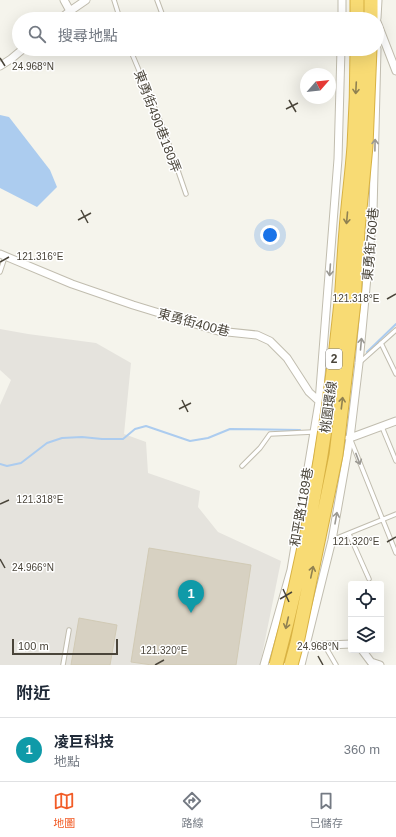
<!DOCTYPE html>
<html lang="zh-TW">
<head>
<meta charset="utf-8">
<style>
	:root { --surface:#fff; --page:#f2f2f3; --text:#1f2937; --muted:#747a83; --line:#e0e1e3; --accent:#f25c27 }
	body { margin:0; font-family:Helvetica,"Noto Sans TC",sans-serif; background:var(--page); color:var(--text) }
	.controls { position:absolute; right:12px; bottom:12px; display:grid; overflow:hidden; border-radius:4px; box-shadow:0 4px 16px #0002 }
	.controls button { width:36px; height:36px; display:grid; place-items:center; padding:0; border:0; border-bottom:1px solid var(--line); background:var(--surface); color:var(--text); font:20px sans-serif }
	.compass { position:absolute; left:300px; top:68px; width:36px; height:36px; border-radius:50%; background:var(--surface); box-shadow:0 4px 16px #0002; rotate:62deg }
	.scale { position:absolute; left:12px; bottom:10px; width:106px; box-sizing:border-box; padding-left:4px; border:2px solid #4a453a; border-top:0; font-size:11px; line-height:14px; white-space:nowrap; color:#4a453a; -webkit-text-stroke:3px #fff; paint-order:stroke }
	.you { position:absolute; left:270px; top:235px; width:14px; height:14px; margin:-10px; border:3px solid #fff; border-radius:50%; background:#1a73e8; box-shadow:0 0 0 6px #1a73e833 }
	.badge { display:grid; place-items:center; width:26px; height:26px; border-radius:50%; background:var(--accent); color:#fff; font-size:13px; font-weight:700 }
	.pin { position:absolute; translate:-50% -33px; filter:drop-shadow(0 1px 2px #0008) }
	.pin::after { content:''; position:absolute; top:21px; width:14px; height:12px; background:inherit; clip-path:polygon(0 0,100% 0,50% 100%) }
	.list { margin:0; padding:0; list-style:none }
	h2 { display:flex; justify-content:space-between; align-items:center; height:52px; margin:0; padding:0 16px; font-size:17px }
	h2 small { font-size:13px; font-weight:400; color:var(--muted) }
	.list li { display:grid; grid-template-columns:26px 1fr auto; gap:12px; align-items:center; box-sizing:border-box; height:64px; padding:0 16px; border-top:1px solid var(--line) }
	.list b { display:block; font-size:15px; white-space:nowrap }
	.list p { margin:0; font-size:13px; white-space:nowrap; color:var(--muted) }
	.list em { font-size:13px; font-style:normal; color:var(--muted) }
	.icon { flex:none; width:22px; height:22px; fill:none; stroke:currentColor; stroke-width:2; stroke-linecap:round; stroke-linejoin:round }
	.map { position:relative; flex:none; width:396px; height:665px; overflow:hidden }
	.search { position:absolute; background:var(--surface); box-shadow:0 4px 16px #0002; left:12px; right:12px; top:12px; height:44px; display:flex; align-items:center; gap:10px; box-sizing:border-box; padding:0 14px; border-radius:22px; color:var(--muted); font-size:15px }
	.sheet { height:116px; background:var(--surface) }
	nav { display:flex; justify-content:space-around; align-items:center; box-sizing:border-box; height:56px; border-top:1px solid var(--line); background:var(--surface); font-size:11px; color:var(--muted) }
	nav a { display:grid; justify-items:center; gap:2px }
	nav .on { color:var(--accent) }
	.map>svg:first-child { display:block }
	.industrial { fill:#e5e3dd }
	.water { fill:#acccef }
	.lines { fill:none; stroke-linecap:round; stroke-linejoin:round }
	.stream { stroke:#acccef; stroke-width:2 }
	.building { fill:#d7d1c2; stroke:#d1cab5 }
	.service-casing { stroke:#c1bdaf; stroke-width:5.5 }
	.minor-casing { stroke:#c1bdaf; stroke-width:9 }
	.motorway-casing { stroke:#d8b243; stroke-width:15 }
	.service { stroke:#fff; stroke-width:3.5 }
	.minor { stroke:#fff; stroke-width:7 }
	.motorway { stroke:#f8db74; stroke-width:13 }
	.motorway-bridge-casing { stroke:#d8b243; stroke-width:15; stroke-linecap:butt }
	.motorway-bridge { stroke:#f8db74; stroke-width:13 }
	.oneway { stroke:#908151 }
	.oneway2 { stroke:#9b9993 }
	.ticks { fill:none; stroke:#4a453a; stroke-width:1.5 }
	.labels { text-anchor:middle; stroke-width:3; stroke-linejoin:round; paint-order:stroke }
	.shield { fill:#fff; stroke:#807d75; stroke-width:1 }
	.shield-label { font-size:12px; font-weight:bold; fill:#4a453a }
	.street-label { font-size:13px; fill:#4a453a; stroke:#fff }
	.ticks-label { font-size:10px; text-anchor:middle; fill:#4a453a; stroke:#fff; stroke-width:3; stroke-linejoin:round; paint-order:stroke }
</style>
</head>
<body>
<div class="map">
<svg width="396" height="665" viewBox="0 0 396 665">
	<rect width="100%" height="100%" fill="#f5f4ec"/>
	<path class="industrial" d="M0 329 28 334 96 343 131 363 124 434 146 442 148 473 200 491 198 507 218 532 281 561 260 665H0V405L11 380 0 370Z"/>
	<path class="water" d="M0 115 9 117 50 170 57 187 37 207 0 188Z"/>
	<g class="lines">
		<path class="stream" d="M367 352 396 324
			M0 464 7 466 21 463 47 443 62 438 82 437 102 439H123L135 429 146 426 190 441 208 438 230 429 300 430"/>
	</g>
	<path class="building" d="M149 548 251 565 236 665H152L131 662Z
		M79 618 117 625 110 665H71Z"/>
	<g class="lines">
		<defs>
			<path id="service" d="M114 0 120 19
				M157 0 164 19
				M130 49 164 130 186 194
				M0 272 5 257
				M381 343 396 374
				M359 363 396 330
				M382 427 396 461
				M341 437 350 438 396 553
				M242 466 260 448 270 434 313 432
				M349 534 369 579
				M332 540 396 514
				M325 646 336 665
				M63 665 69 630"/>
			<path id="minor" d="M64 0 70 11
				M377 18 378 0
				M60 19 70 11 86 0
				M342 19V0
				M377 22 396 71
				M0 66 11 59 23 49
				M0 254 72 284 133 305 218 331 257 335 270 341 287 358 309 392 321 403
				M350 438 396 421
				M306 646 351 644
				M362 650 371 662 380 665
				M264 665 291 570 319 402 338 159 341 49
				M301 665 332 540 350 438 359 363 373 212 377 49"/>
			<path id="motorway" d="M357 19V0
				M371 19V0"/>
		</defs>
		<use href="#service" class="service-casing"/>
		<use href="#minor" class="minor-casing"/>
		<use href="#motorway" class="motorway-casing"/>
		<use href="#service" class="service"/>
		<use href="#minor" class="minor"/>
		<use href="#motorway" class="motorway"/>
		<defs>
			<path id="motorway-bridge" d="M276 665C308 546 329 424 341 302 343 278 344 254 346 230 348 202 352 174 354 146 356 114 357 81 357 49
				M291 665 297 643 336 455 354 302 358 230 366 146 370 49"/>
		</defs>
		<use href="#motorway-bridge" class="motorway-bridge-casing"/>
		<use href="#motorway-bridge" class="motorway-bridge"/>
	</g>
	<defs><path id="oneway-shaft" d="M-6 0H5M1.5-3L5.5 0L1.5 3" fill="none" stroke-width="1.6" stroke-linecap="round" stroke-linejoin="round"/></defs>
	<g class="oneway">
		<use href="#oneway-shaft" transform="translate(356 88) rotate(93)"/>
		<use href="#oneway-shaft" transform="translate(347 218) rotate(95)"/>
		<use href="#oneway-shaft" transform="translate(342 403) rotate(-83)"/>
		<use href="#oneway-shaft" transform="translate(312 572) rotate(-78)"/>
		<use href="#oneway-shaft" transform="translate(287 623) rotate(103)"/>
	</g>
	<g class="oneway2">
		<use href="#oneway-shaft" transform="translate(375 145) rotate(-89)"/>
		<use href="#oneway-shaft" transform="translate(330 270) rotate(94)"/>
		<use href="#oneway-shaft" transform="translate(361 344) rotate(-85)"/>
		<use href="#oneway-shaft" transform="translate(358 459) rotate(69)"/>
		<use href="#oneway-shaft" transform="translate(336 518) rotate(-80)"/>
	</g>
	<path class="ticks" d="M0 58 5 66M289 100 296 112M286 109 298 103M81 210 88 223M78 220 91 213M0 262 9 257M387 299 396 294M182 400 188 412M179 409 191 403M0 504 9 500M387 542 396 537M0 559 5 568M283 589 289 602M280 599 292 592M318 656 323 665M155 665 164 660"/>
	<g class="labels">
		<rect class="shield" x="326" y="349" width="16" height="20" rx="3"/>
		<g class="shield-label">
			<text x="334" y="363">2</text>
		</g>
		<g class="street-label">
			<text transform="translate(158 121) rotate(69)" y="5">東勇街490巷180弄</text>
			<text transform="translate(370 244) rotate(-85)" y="5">東勇街760巷</text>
			<text transform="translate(194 322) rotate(15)" y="5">東勇街400巷</text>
			<text transform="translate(328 407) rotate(-82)" y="5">桃園環線</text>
			<text transform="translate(301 507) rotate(-80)" y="5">和平路1189巷</text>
		</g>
	</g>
	<g class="ticks-label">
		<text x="33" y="70">24.968°N</text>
		<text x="40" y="260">121.316°E</text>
		<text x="356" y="302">121.318°E</text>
		<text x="40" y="503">121.318°E</text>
		<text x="356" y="545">121.320°E</text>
		<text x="33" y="571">24.966°N</text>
		<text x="318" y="650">24.968°N</text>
		<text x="164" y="654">121.320°E</text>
	</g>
</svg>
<div class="controls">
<button><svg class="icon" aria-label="locate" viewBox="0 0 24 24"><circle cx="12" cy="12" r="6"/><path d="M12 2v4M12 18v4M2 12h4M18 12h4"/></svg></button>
<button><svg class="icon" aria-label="layers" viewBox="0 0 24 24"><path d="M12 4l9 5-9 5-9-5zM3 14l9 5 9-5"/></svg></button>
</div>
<svg class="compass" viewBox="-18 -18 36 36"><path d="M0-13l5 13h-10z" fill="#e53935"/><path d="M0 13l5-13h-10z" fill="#747a83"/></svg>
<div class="scale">100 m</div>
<div class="you"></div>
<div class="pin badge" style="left:191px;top:613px;background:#0f9aa8">1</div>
<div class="search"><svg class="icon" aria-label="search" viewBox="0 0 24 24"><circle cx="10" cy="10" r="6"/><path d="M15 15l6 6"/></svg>搜尋地點</div>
</div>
<section class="sheet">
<h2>附近<small></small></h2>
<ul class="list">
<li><span class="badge" style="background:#0f9aa8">1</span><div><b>凌巨科技</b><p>地點</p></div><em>360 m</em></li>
</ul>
</section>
<nav>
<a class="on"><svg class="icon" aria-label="map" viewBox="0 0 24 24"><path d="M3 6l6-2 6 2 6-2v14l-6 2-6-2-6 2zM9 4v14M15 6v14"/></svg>地圖</a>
<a><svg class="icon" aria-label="directions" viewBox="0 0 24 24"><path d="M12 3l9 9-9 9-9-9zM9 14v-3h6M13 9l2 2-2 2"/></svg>路線</a>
<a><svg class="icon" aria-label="saved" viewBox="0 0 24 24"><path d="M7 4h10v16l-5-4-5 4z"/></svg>已儲存</a>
</nav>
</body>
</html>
